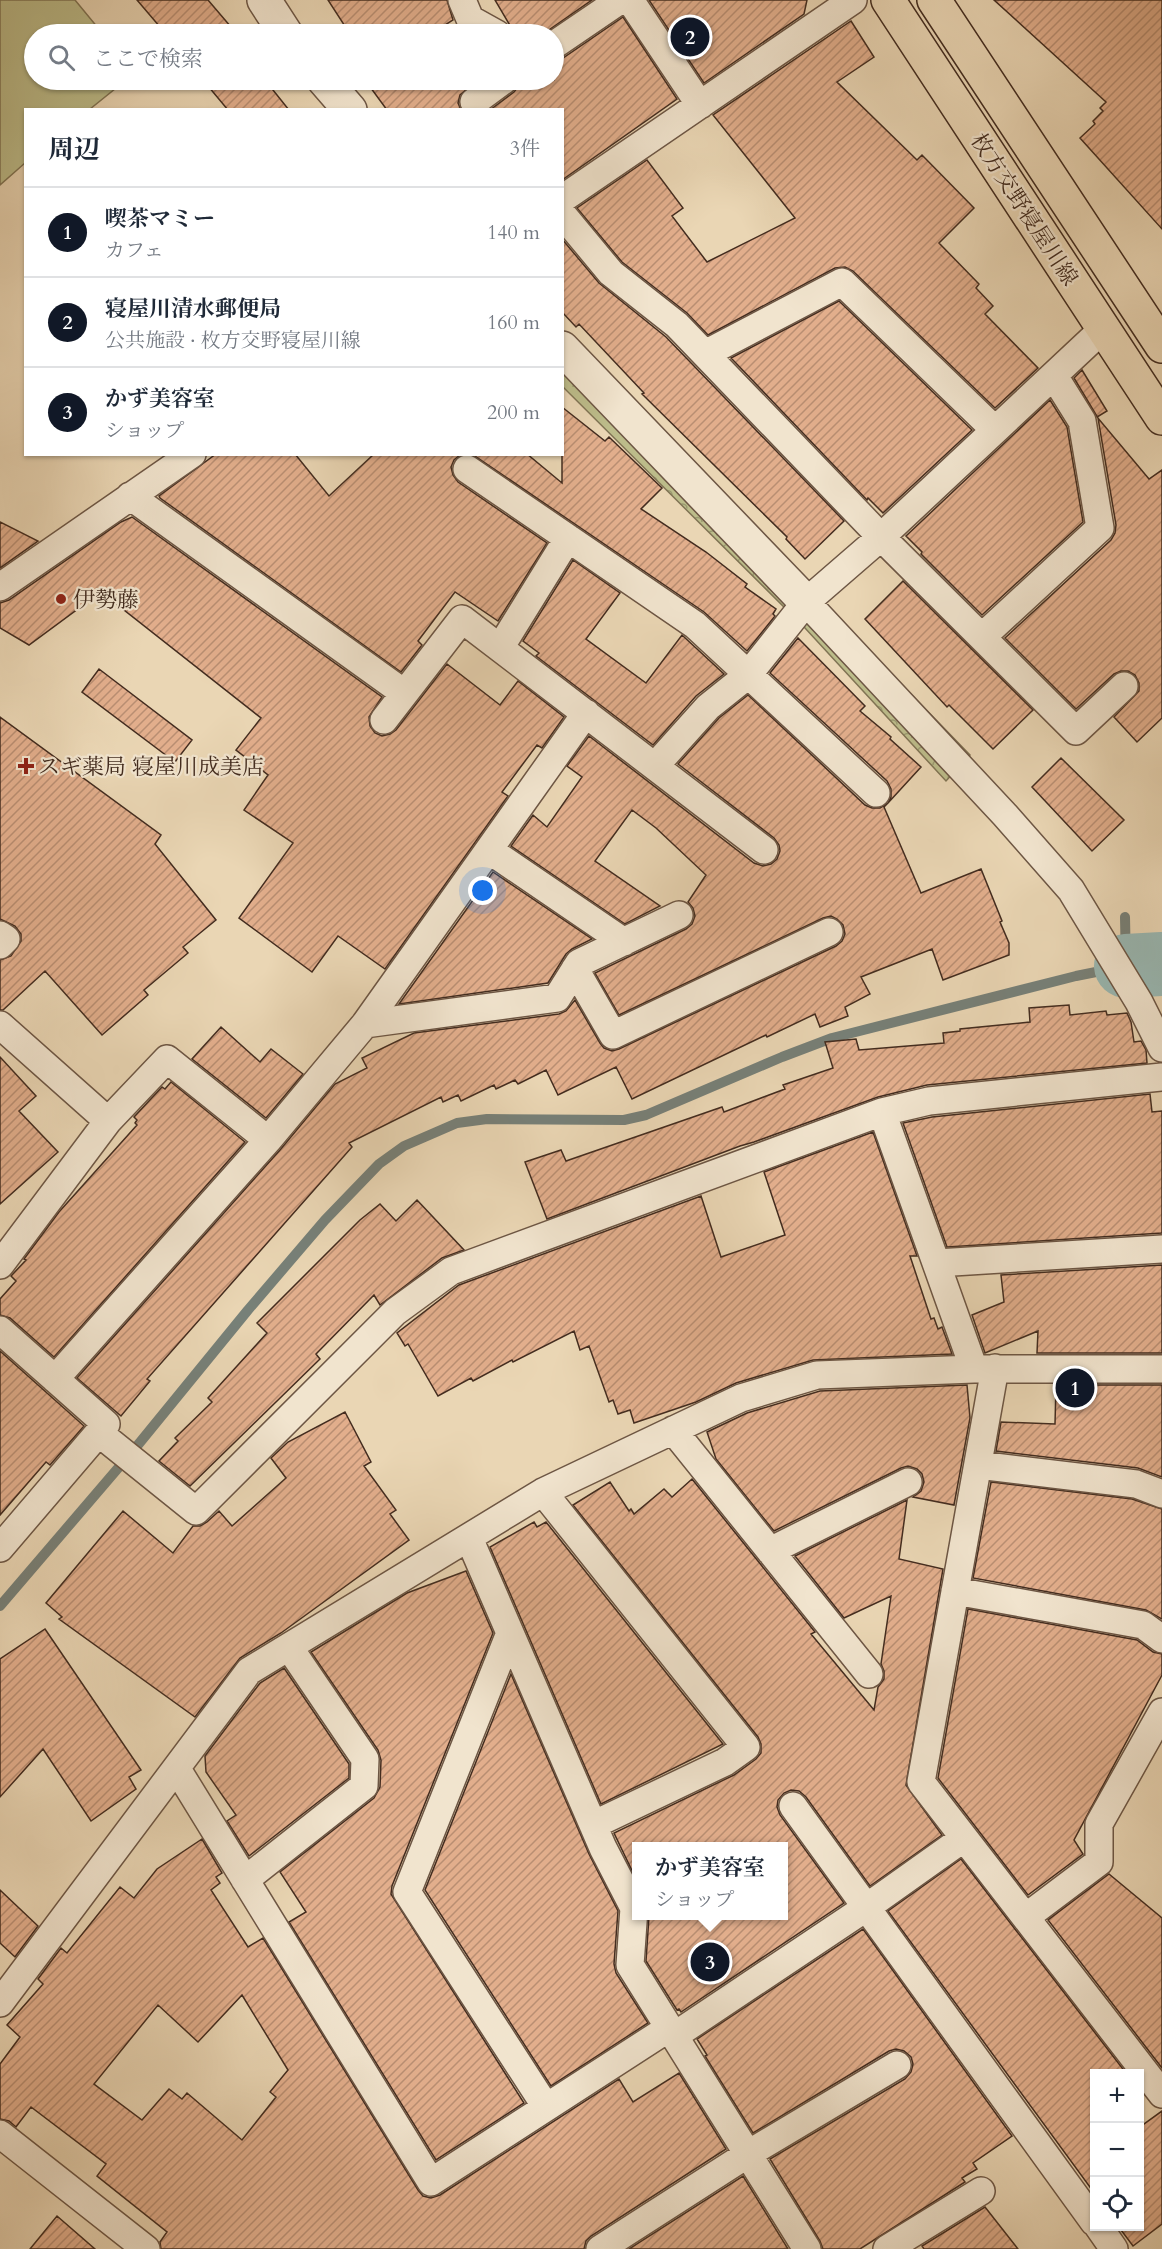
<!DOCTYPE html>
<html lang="ja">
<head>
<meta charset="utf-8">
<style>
	:root { --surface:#fff; --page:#f6f6f7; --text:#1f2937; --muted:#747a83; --line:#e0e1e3; --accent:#111827 }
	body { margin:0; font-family:Cardo,"Noto Serif JP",serif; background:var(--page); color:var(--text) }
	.controls { position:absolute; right:18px; bottom:18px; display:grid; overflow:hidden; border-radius:0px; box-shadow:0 2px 4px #0004 }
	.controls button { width:54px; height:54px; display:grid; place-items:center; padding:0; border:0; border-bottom:2px solid var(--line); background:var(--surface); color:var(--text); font:30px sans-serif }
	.you { position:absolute; left:483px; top:891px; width:21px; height:21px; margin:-15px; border:4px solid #fff; border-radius:50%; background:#1a73e8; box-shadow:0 0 0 9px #1a73e833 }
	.badge { display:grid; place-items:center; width:39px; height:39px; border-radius:50%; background:var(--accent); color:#fff; font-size:20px; font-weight:700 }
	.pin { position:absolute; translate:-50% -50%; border:3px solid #fff; box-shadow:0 2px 6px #0006 }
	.popup { position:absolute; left:632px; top:1842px; width:156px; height:78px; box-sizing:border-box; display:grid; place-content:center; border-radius:0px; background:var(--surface); filter:drop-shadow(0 2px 4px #0005); font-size:20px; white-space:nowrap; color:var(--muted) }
	.popup b { font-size:22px; color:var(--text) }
	.popup::after { content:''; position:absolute; left:50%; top:100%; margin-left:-12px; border:12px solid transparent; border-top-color:var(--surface) }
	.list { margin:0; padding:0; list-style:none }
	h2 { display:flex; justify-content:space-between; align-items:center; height:78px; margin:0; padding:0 24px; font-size:26px }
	h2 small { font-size:20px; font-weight:400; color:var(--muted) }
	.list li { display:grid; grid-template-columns:39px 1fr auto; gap:18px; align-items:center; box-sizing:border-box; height:90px; padding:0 24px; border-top:2px solid var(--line) }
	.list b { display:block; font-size:22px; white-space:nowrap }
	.list p { margin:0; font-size:20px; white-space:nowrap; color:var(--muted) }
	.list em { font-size:20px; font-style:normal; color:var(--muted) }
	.icon { flex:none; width:33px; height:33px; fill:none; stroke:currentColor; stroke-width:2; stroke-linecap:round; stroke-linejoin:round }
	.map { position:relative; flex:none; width:1162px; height:2249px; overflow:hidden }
	.search { position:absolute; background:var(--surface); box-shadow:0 2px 4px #0004; left:24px; top:24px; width:540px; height:66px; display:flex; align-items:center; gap:15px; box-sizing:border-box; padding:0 21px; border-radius:33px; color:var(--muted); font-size:22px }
	.panel { position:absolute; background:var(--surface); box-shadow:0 2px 4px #0004; left:24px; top:108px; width:540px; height:348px; border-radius:0px }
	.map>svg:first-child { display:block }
	.forest { fill:url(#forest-crowns); stroke:#807454; stroke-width:1.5 }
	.garden { fill:#bcbc8a; stroke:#807454; stroke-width:1.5 }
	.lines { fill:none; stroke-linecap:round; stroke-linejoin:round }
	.stream { stroke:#778078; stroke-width:10 }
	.river { stroke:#99b8b3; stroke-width:64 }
	.building { fill:url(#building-hatch); stroke:#432c1f; stroke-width:1.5; fill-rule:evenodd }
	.minor-casing { stroke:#6d5644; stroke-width:30 }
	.tertiary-casing { stroke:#6d5644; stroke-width:36 }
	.primary-casing { stroke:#432c1f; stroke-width:36 }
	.minor { stroke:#f1e4ce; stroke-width:27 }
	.tertiary { stroke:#f1e4ce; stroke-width:33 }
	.primary { stroke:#ead6b4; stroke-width:33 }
	.poi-dot { fill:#8f2418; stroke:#f1e4ce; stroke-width:2 }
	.labels { text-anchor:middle; stroke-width:4.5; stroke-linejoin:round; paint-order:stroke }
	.street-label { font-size:22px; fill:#432c1f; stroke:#f1e4ce }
	.poi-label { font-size:22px; fill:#432c1f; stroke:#f1e4ce; text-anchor:start }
</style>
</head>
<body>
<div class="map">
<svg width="1162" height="2249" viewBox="0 0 1162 2249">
	<defs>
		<pattern id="forest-crowns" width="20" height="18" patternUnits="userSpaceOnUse" patternTransform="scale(1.5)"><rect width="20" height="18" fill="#bcbc8a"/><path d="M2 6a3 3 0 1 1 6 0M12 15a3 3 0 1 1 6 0" fill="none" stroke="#9a9970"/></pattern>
		<pattern id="building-hatch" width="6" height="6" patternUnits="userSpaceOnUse" patternTransform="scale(1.5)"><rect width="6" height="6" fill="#e2ae8c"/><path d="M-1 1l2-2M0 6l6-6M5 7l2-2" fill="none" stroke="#b98e72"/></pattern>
	</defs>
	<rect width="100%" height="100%" fill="#ead6b4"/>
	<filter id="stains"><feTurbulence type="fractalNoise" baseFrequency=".00333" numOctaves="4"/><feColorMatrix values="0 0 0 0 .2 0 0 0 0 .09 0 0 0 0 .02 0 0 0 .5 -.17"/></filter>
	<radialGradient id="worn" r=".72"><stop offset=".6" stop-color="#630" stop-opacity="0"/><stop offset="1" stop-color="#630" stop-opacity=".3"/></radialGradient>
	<path class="forest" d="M562 334 970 755 946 781 805 628 563 387Z"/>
	<path class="garden" d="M0 0H75L103 34H34V80H126L90 109 26 110 25 163 0 185Z"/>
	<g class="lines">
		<path class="stream" d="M0 1606 137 1446 248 1310 325 1220 379 1164 404 1146 457 1123 487 1119 624 1120 646 1115 782 1057 832 1038 1076 976 1126 966 1125 917"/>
		<path class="river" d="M1126 966 1162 964"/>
	</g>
	<path class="building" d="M137 0H208L237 34H166Z
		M328 0H447L453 20 431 34H350Z
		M495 0H592L543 34H515Z
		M649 0H807L804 14 704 83Z
		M994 0H1162V229L1080 138 1095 124 1093 121 1103 111 1100 108 1106 102Z
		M623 17 677 99 562 180V110H490L514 92 518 87 520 80H554V60L563 58Z
		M851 21 874 57 837 82 917 160 922 155 974 208 939 243 979 284 976 288 993 306 985 314 1038 368 995 408 853 271 845 267 835 268 708 335 687 313 622 262 577 208 647 160 683 208 672 216 707 262 795 218 713 115Z
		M203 80H265L289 110H228Z
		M365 80H478L460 95 458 103 461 110H387Z
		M562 239 599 283 666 337 844 521 805 559 786 539 787 537 642 394 644 393 579 324 576 327 562 312Z
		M839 301 972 430 883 513 868 498 867 500 731 358Z
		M1082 370 1107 411 1097 417 1149 479 1162 470V718L1137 742 1114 717 1139 691V683L1135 675 1128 671H1121L1114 674 1076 709 1005 638 1111 540 1115 533 1116 525 1098 418 1074 378Z
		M1050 400 1067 427 1083 522 982 615 921 554 922 552 906 536Z
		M562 407 605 441 609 437 662 488 641 509 706 552 747 584 745 587 776 609 773 614 775 616 747 651 704 612 472 454H527L562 483Z
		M216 454H295L329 496 374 454H461L454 460 451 467 453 475 458 482 547 543 498 621 455 592 418 641 422 645 401 672 160 498 159 496Z
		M132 517 382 697 369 717 370 726 375 733 382 736 390 734 396 730 447 664 500 705 518 681 564 717 542 748 537 745 502 792 508 796 385 969 338 936 312 972 239 918 293 843 244 810 268 775 236 750 261 718 101 592 29 645 0 628V603L9 600 121 522Z
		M0 522 38 541 0 568Z
		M573 560 620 593 586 639 646 683 682 635 724 674 696 696 653 745 536 656 539 653 523 641Z
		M903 581 1033 710 993 749 949 705 947 707 865 619Z
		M798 638 865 706 860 711 891 737 890 739 921 767 888 803 891 797V789L887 781 770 673Z
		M99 669 192 740 175 762 82 692Z
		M748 695 865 805 872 808H880L888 803 884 807 921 893 981 869 1002 921 1000 922 1009 943V955L943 980 932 949 861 977 870 994 845 1007 848 1016 820 1027 815 1014 767 1037 766 1035 632 1099 616 1067 558 1095 546 1070 518 1084 515 1080 496 1089 494 1085 461 1101 458 1095 443 1102 441 1097 349 1143 352 1147 147 1379 150 1381 121 1416 77 1378 280 1150 335 1084 367 1068 362 1058 414 1033 559 1014 566 1011 575 1000 600 1043 604 1048 612 1051 619 1049 836 946 842 941 845 934 843 925 837 919 831 916 823 918 619 1015 595 973 686 929 692 924 695 916 693 908 688 902 706 875 656 828 632 810 595 861 660 906 625 924 511 846 533 815 547 827 582 777 567 766 589 736 754 863 763 866 771 864 777 859 780 851 779 845 774 838 678 764 719 718Z
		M0 717 161 835 155 844 216 920 183 947 188 953 144 990 148 995 102 1035 45 971 3 1010H0V960L11 956 21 941V934L15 926 0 919Z
		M1061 758 1124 820 1092 851 1032 787Z
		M493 872 592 939 572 949 566 954 548 983 399 1004Z
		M1069 1005 1070 1015 1106 1011 1107 1015 1127 1013 1131 1022 1134 1042 1141 1041 1146 1050 1147 1063 927 1085 878 1097 754 1142 740 1146 547 1219 525 1162 561 1150 566 1161 722 1107 724 1112 785 1089 783 1085 833 1068 825 1042 856 1039 859 1050 944 1043 943 1033 960 1031V1029L1030 1022 1029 1008Z
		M221 1027 260 1062 271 1049 303 1074 266 1118 192 1059Z
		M0 1057 36 1096 19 1111 58 1152 0 1204Z
		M171 1082 245 1142 54 1357 10 1318 0 1315V1299L16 1281 11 1276 26 1260 24 1259 59 1212 137 1125 135 1123 137 1120 134 1117 162 1087 165 1089Z
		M1150 1094 1152 1112 1162 1111V1233L947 1247 903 1123 932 1117Z
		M873 1132 917 1256H910L931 1319 934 1318 938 1329 942 1327 952 1354 813 1360 736 1383 696 1402 634 1423 630 1410 618 1414 613 1400 609 1402 589 1346 580 1350 574 1331 513 1362 512 1360 473 1381 471 1378 438 1396 408 1344 405 1346 397 1333 459 1285 701 1196 721 1257 785 1235 764 1172Z
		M417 1200 464 1250 442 1258 380 1305 374 1295 316 1354 320 1359 190 1486 159 1461 178 1441 175 1438 212 1402 208 1398 267 1333 257 1323 360 1220 380 1204 396 1221Z
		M1162 1265V1353H1037L1038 1331 985 1353 972 1315 1004 1302 1001 1275Z
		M0 1351 84 1426 50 1465 46 1462 0 1515Z
		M967 1385 970 1418 954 1505 913 1497 921 1491 924 1482 922 1474 917 1469 908 1466 901 1468 774 1531 716 1459 707 1432 747 1413 820 1391Z
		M1056 1385H1162V1477L1138 1468 996 1451 1001 1422 1055 1424Z
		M345 1412 371 1462 364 1466 396 1510 390 1514 409 1540 281 1633 240 1658 195 1717 59 1619 62 1617 46 1603 123 1511 173 1553 193 1526H200L207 1522 219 1511 232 1526 286 1478 271 1458 288 1442Z
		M692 1479 815 1632 811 1634 874 1710 878 1687 884 1679V1671L881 1664 891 1596 844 1618 795 1556 907 1500 899 1559 943 1569 906 1785 942 1835 870 1886 806 1797 799 1791 791 1790 784 1793 778 1800 777 1807 780 1815 844 1903 681 2012 679 2009 677 2010 646 1961 649 1916H783V1846H636V1879L614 1833 734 1775 756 1759 761 1753V1744L758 1737 573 1505 610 1482 629 1511 631 1509 634 1514 664 1489 672 1497Z
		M991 1482 1132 1499 1162 1509V1619L1146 1610 973 1578Z
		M534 1522 537 1527 546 1522 723 1744 601 1804 490 1547Z
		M466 1571 493 1633 392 1886 391 1894 524 2103 436 2160 289 1922 306 1912 280 1872 374 1798 380 1787 381 1760 378 1750 311 1652 407 1593Z
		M968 1609 1137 1640 1153 1652 1162 1654V1675L1074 1840 1083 1854 1028 1895 938 1778Z
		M45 1629 141 1770 129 1777 136 1789 91 1821 43 1749 0 1797V1659Z
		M284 1668 349 1764V1778L249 1856 227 1821 236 1815 206 1772 205 1756 260 1683Z
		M511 1674 589 1854 618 1911 614 1964 616 1973 648 2023 551 2086 425 1890Z
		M202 1839 222 1873 216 1877 220 1883 211 1890 248 1947 263 1938 418 2190 423 2196 431 2198 440 2195 619 2079 633 2102 679 2073 726 2149 591 2236 586 2241 584 2249H161L160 2242 167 2232 97 2176 106 2164 31 2107 16 2127 9 2121 0 2119V2064L20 2037 7 2025 43 1984 38 1979 61 1948 67 1953 120 1887 134 1898 157 1869ZM242 1995 288 2070 270 2092 276 2097 242 2140 187 2093 182 2099 169 2089 142 2120 94 2084 158 2005 198 2042Z
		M961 1859 1126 2073H1095V2194L888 1911Z
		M1109 1874 1162 1918V2068L1048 1920Z
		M0 1890 38 1926 15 1957 0 1943Z
		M863 1929 1012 2136 973 2163 977 2169 962 2178 965 2182 860 2249H823L820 2241 770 2159 905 2079 911 2072 913 2064 911 2057 904 2051 896 2049 889 2051 753 2133 705 2056 707 2055 697 2039Z
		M1162 2111V2224L1133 2246 1118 2226H1140V2127Z
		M743 2176 788 2249H629Z
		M985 2207 1018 2249H924L922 2246Z
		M57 2216 95 2249H30Z"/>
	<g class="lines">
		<defs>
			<path id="minor" d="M462 0 470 19 497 34
				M630 0 700 105
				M554 45 620 0
				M474 102 504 80
				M562 199 853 0
				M562 214 611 273 677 325 881 537 1076 731 1124 686
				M705 354 842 282 995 430
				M467 469 695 625 876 793
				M130 496 404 693
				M0 587 192 454
				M806 602 1005 815 1071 890 1139 1002 1162 1048
				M982 637 1100 528 1082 421 1054 376
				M500 648 568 538
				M384 720 462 619 764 850
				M655 766 708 707 748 675 806 602 881 537 1103 329
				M489 850 624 942
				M0 935 6 939 0 945
				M575 969 613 1035 829 932
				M365 1024 557 998 579 963 679 915
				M0 1025 108 1121
				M882 1112 974 1369
				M937 1263 1162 1249
				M0 1265 108 1121 167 1059 268 1140
				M0 1330 106 1424 0 1548
				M995 1368 921 1782 1162 2094
				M55 1379 268 1140 365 1024 586 713
				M673 1430 869 1674
				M99 1433 196 1511 395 1312 451 1271 882 1112 929 1101 1162 1077
				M978 1465 1136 1484 1162 1494
				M543 1492 746 1747 725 1762 593 1825
				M469 1538 603 1848 634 1908 630 1965 807 2249
				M770 1551 908 1482
				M955 1591 1143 1625 1162 1639
				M510 1633 407 1892 546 2107
				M177 1769 431 2182 669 2028
				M793 1806 1094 2222
				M245 1880 364 1786 365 1759 289 1647
				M1026 1917 1099 1862V1824L1162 1712
				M0 2003 249 1671 543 1492 741 1398 817 1375 974 1369H1162
				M674 2036 867 1907 964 1838
				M0 2134 146 2249
				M1098 2226 1114 2249
				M600 2249 748 2154 897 2065
				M887 2249 981 2191"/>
			<path id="tertiary" d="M264 0 286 34
				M324 80 350 110
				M562 348 806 602"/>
			<path id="primary" d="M888 0 1162 418
				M934 0 1162 346"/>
		</defs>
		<use href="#minor" class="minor-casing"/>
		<use href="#tertiary" class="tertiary-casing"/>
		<use href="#primary" class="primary-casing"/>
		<use href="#minor" class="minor"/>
		<use href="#tertiary" class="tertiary"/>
		<use href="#primary" class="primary"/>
	</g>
	<g class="poi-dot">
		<circle cx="61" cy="599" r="6"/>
		<path d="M23 757h6v6h6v6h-6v6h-6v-6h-6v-6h6z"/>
	</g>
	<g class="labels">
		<g class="street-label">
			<text transform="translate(1025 209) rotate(57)" y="8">枚方交野寝屋川線</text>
		</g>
		<g class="poi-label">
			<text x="73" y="607">伊勢藤</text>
			<text x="38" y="774">スギ薬局 寝屋川成美店</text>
		</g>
	</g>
	<rect width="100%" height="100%" filter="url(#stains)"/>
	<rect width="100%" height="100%" fill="url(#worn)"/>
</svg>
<div class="controls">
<button>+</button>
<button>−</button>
<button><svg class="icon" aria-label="locate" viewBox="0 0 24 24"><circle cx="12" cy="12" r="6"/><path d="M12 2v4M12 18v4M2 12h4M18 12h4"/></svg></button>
</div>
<div class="you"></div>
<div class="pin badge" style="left:1075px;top:1388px">1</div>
<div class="pin badge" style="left:690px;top:37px">2</div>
<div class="pin badge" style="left:710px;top:1962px">3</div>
<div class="popup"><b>かず美容室</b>ショップ</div>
<div class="search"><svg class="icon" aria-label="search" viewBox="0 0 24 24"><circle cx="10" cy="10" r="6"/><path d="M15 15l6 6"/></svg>ここで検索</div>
<section class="panel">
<h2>周辺<small>3件</small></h2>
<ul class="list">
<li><span class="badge">1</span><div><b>喫茶マミー</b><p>カフェ</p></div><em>140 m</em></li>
<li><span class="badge">2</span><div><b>寝屋川清水郵便局</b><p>公共施設 · 枚方交野寝屋川線</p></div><em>160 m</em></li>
<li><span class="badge">3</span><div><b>かず美容室</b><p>ショップ</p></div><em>200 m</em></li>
</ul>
</section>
</div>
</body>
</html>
